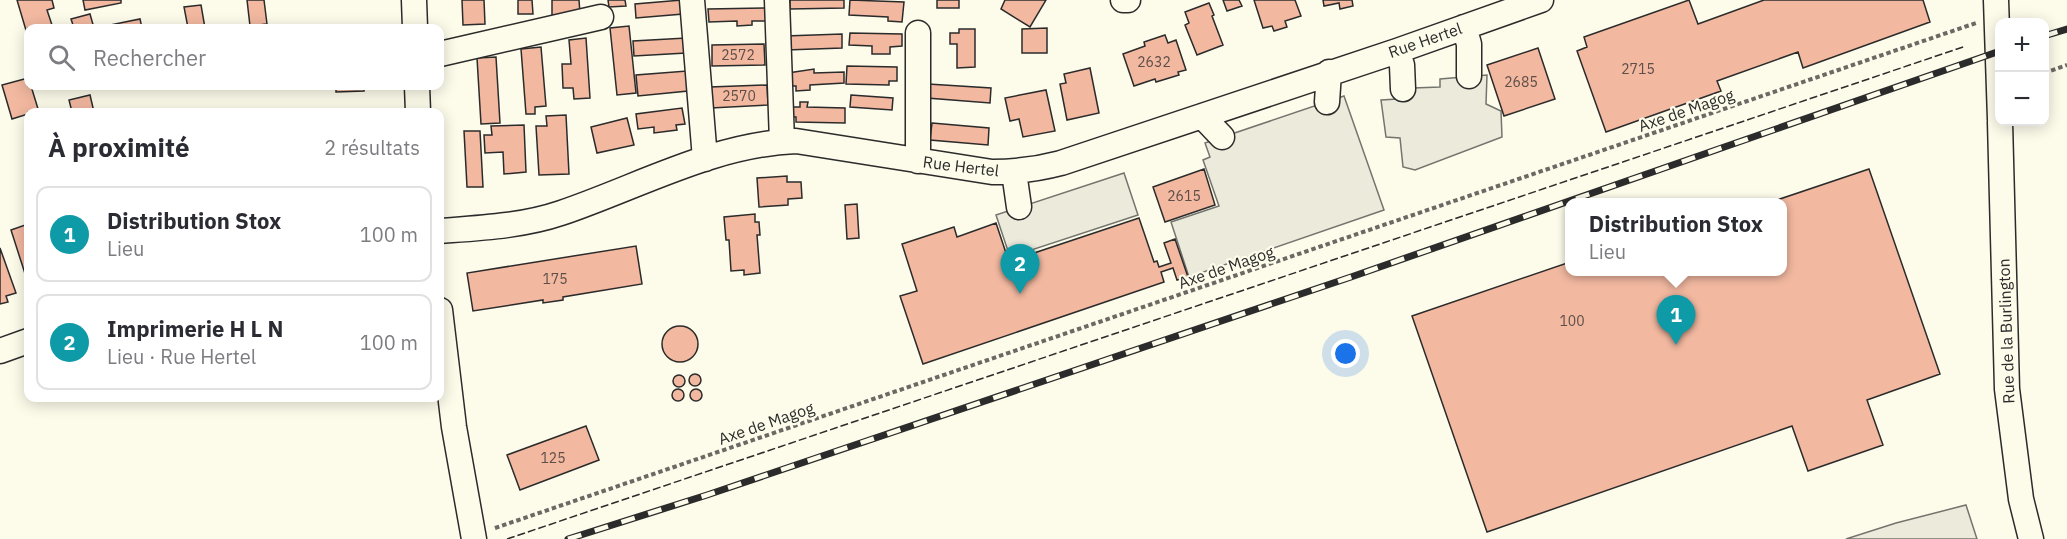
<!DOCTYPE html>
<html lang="fr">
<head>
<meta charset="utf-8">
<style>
	:root { --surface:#fff; --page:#f2f2f3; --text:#2b2b33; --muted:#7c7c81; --line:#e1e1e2; --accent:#2563eb }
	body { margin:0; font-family:"IBM Plex Sans",sans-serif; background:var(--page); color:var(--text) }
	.controls { position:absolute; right:18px; top:18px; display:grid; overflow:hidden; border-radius:12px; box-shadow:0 3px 15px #0003 }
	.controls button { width:54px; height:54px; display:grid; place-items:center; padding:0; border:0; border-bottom:2px solid var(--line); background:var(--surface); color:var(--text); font:30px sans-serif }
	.you { position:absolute; left:1346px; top:354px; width:21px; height:21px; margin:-15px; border:4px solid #fff; border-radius:50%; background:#1a73e8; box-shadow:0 0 0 9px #1a73e833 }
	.badge { display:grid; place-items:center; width:39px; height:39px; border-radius:50%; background:var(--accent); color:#fff; font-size:20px; font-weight:700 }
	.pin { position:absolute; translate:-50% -50px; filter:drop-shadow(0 2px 3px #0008) }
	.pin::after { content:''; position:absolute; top:32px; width:21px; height:18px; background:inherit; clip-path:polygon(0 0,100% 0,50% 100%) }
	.popup { position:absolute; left:1565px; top:198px; width:222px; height:78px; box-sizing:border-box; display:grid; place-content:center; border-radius:12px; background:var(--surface); filter:drop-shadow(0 2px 4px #0005); font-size:20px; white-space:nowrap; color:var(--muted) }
	.popup b { font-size:22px; color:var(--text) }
	.popup::after { content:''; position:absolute; left:50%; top:100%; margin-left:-12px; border:12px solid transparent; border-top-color:var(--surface) }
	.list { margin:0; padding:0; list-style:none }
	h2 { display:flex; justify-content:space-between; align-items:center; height:78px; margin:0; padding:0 24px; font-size:26px }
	h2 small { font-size:20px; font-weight:400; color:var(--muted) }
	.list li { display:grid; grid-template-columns:39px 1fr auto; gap:18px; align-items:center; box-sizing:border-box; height:96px; margin:0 12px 12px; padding:0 12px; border:2px solid var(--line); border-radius:12px }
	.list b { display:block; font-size:22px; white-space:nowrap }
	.list p { margin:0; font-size:20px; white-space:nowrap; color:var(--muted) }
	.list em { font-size:20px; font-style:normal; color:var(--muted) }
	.icon { flex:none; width:33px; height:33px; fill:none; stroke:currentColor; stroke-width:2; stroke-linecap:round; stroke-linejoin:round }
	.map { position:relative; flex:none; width:2067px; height:539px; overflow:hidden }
	.search { position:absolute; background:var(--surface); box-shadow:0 3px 15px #0003; left:24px; top:24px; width:420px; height:66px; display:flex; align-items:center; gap:15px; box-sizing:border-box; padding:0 21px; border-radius:12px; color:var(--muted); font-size:22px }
	.panel { position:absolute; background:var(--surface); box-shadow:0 3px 15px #0003; left:24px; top:108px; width:420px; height:294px; border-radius:12px }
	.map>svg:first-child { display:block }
	.parking { fill:#eceadb; stroke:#74746e; stroke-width:1.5 }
	.building { fill:#f2b8a0; stroke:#2b2b2b; stroke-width:1.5 }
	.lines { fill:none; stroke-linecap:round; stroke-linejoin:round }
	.minor-casing { stroke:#2b2b2b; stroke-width:27 }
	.path { stroke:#6a6964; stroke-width:4; stroke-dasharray:4.5 3; stroke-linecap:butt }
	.minor { stroke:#fdfbea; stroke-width:24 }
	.rail-casing { stroke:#2b2b2b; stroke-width:7 }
	.rail { stroke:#fdfbea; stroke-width:4.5; stroke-dasharray:14; stroke-linecap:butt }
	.fence { stroke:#2b2b2b; stroke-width:1.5; stroke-dasharray:8 3; stroke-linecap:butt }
	.labels { text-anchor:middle; stroke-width:4.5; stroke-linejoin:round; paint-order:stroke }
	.number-label { font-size:14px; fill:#5d4e48 }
	.street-label { font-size:16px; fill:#2b2b2b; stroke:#fdfbea }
</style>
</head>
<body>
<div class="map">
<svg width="2067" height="539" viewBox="0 0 2067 539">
	<rect width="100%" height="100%" fill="#fdfbea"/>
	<path class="parking" d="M1487 75 1486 104 1501 111 1502 137 1415 170 1403 167 1400 138 1386 137 1381 100 1398 99 1413 88 1440 87V79Z
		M1344 96 1384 210 1189 277 1171 222 1219 206 1203 160 1210 157 1205 143Z
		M1124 173 1138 215 1010 257 996 215Z
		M1966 505 1977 539H1846L1896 523Z"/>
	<path class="building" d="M17 0H52L54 8 47 10 53 28H28V37Z
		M83 0H121V3L85 10Z
		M247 0H264L267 24 250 26Z
		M462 0H484L485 24 463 25Z
		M518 0H532L533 14H518Z
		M552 0H579L580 13 552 15Z
		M608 0H625L626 6 609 7Z
		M682 0 683 14 636 18 635 4Z
		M790 0H844V8L790 9Z
		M850 0 904 2 902 22 888 21V17L849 15Z
		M937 0H959V8H937Z
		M1005 0H1046L1030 27 1001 9Z
		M1223 0H1239L1242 6 1227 11Z
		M1254 0H1295L1301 16 1285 21 1287 27 1274 31 1272 26 1263 28Z
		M1323 0H1352L1353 6 1340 9 1339 3 1324 6Z
		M1689 0 1698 24 1764 0H1923L1930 22 1803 68 1798 52 1717 81 1721 91 1606 132 1577 51 1587 47 1584 37Z
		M1209 3 1214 15 1212 16 1223 45 1197 55 1185 25 1189 23 1185 12Z
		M201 5 205 28H188L184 7Z
		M766 8 767 21H752V25L737 26V21L709 22 708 9Z
		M90 14 94 28H74L71 19Z
		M140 19 142 28H111L110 25Z
		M629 26 636 93 617 95 610 28Z
		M1047 28V53H1022V29Z
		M959 29H975V67L957 68V44H950V33H959Z
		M850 33 902 34V46L890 47V54H872V46L849 45Z
		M842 34V48L786 50 785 36Z
		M1165 35 1168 43 1176 40 1186 70 1178 72 1179 75 1156 82 1155 79 1134 86 1123 54 1145 46 1144 42Z
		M586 38 590 98 574 99 573 88H563L562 64H571L569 40Z
		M686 38V53L634 56 633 41Z
		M764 44 765 65 712 66V45Z
		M541 47 546 106 535 107V114H526L521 49Z
		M1538 48 1555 99 1504 116 1487 65Z
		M496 57 500 123 481 124 477 58Z
		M847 66 897 67V81H889V85L846 84Z
		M1090 68 1099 113 1067 120 1060 84 1066 83 1064 74Z
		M814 69V73L844 72V83L810 85V90L796 91V86H788V73Z
		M687 71 688 91 638 96 636 75Z
		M28 78V86H31L39 112H28V114L12 119 2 85Z
		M928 84 991 88 990 103 927 98Z
		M767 85 768 105 711 108 710 87Z
		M336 86H364V91L336 92Z
		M1046 90 1055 131 1023 137 1019 119 1010 121 1005 98Z
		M90 95 94 112H72L69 100Z
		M851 95 893 98 892 110 850 107Z
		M800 102H808L807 107 845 108V123L796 122V117H787V107H800Z
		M682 108 685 124 676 125 677 130 654 133V127L638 129 636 114Z
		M566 115 569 174 539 175 536 126H547L546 116Z
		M627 118 634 145 597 153 591 127Z
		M932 123 989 128 988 145 930 140Z
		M524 125 526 172 504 174 503 152 485 153 484 135H492L491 126Z
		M464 131H480L483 187H467Z
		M1204 169 1215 205 1165 222 1153 187Z
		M1869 169 1940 374 1867 400 1883 445 1808 471 1792 426 1487 532 1412 316 1570 262V272H1782V202H1771Z
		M787 176V182H801L802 198 788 199V205L759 207 757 178Z
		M857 204 859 238 847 239 845 205Z
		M755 214V222H759L760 235H757L760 273 744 275V270L731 271 729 240H726L724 217Z
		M1139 218 1154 262 1157 261 1159 267 1171 263 1164 243 1175 239 1188 277 1177 280 1173 268 1161 272 1164 282 923 364 900 296 917 291 902 244 954 227 957 237 996 223 1008 259 1033 251 1034 253Z
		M28 224V283L11 230Z
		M636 246 642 284 563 297V300L543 303V300L473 311 467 273Z
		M0 248 16 293 6 296 8 302 0 304Z
		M662 344a18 18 0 1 1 36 0a18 18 0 1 1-36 0Z
		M689 380a6 6 0 1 1 12 0a6 6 0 1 1-12 0Z
		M673 381a6 6 0 1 1 12 0a6 6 0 1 1-12 0Z
		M672 395a6 6 0 1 1 12 0a6 6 0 1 1-12 0Z
		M690 395a6 6 0 1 1 12 0a6 6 0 1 1-12 0Z
		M586 426 599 460 520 490 507 455Z"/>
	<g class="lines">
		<defs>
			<path id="minor" d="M414 0 415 28
				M692 0 705 159
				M777 0 782 142
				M1123 0H1128
				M1996 0 2000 119
				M1464 27 1469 44V76
				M918 33V161
				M1397 51 1402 65 1403 89
				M440 54 601 17
				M417 86 418 112
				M1327 102 1329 72
				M1202 116 1222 137
				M2000 122 2007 389 2021 499 2031 539
				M1014 172 1019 207
				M440 231C480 228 523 226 561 213 638 187 714 144 796 141L992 172C1016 172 1038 169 1061 163L1397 51 1541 0
				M440 310 454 427 474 539
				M0 351 28 341"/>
		</defs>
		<use href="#minor" class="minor-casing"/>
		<path class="path" d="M2044 73 2067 65
			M495 528 1976 23"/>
		<use href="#minor" class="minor"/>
		<defs>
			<path id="rail" d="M2044 36 2067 29
				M568 539 707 495 1351 277 2000 51"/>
		</defs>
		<use href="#rail" class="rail-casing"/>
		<use href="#rail" class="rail"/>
		<path class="fence" d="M507 539 1966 46"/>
	</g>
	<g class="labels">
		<g class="number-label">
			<text x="738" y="60">2572</text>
			<text x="1154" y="67">2632</text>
			<text x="1638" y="74">2715</text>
			<text x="1521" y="87">2685</text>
			<text x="739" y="101">2570</text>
			<text x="1184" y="201">2615</text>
			<text x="555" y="284">175</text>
			<text x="1572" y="326">100</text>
			<text x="553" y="463">125</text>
		</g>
		<g class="street-label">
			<text transform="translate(1425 40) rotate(-19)" y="6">Rue Hertel</text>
			<text transform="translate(1686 110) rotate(-19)" y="6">Axe de Magog</text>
			<text transform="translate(961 166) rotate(7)" y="6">Rue Hertel</text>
			<text transform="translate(1226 267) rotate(-19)" y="6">Axe de Magog</text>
			<text transform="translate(2006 331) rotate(-92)" y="6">Rue de la Burlington</text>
			<text transform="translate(766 423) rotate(-19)" y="6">Axe de Magog</text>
		</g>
	</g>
</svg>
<div class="controls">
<button>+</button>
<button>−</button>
</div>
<div class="you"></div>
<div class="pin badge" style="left:1676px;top:345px;background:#0f9aa8">1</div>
<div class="popup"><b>Distribution Stox</b>Lieu</div>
<div class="pin badge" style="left:1020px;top:294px;background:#0f9aa8">2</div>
<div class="search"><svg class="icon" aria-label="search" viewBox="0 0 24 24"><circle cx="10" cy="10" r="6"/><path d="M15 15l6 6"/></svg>Rechercher</div>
<section class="panel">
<h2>À proximité<small>2 résultats</small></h2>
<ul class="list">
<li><span class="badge" style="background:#0f9aa8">1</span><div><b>Distribution Stox</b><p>Lieu</p></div><em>100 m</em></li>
<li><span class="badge" style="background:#0f9aa8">2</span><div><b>Imprimerie H L N</b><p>Lieu · Rue Hertel</p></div><em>100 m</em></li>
</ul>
</section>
</div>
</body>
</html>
